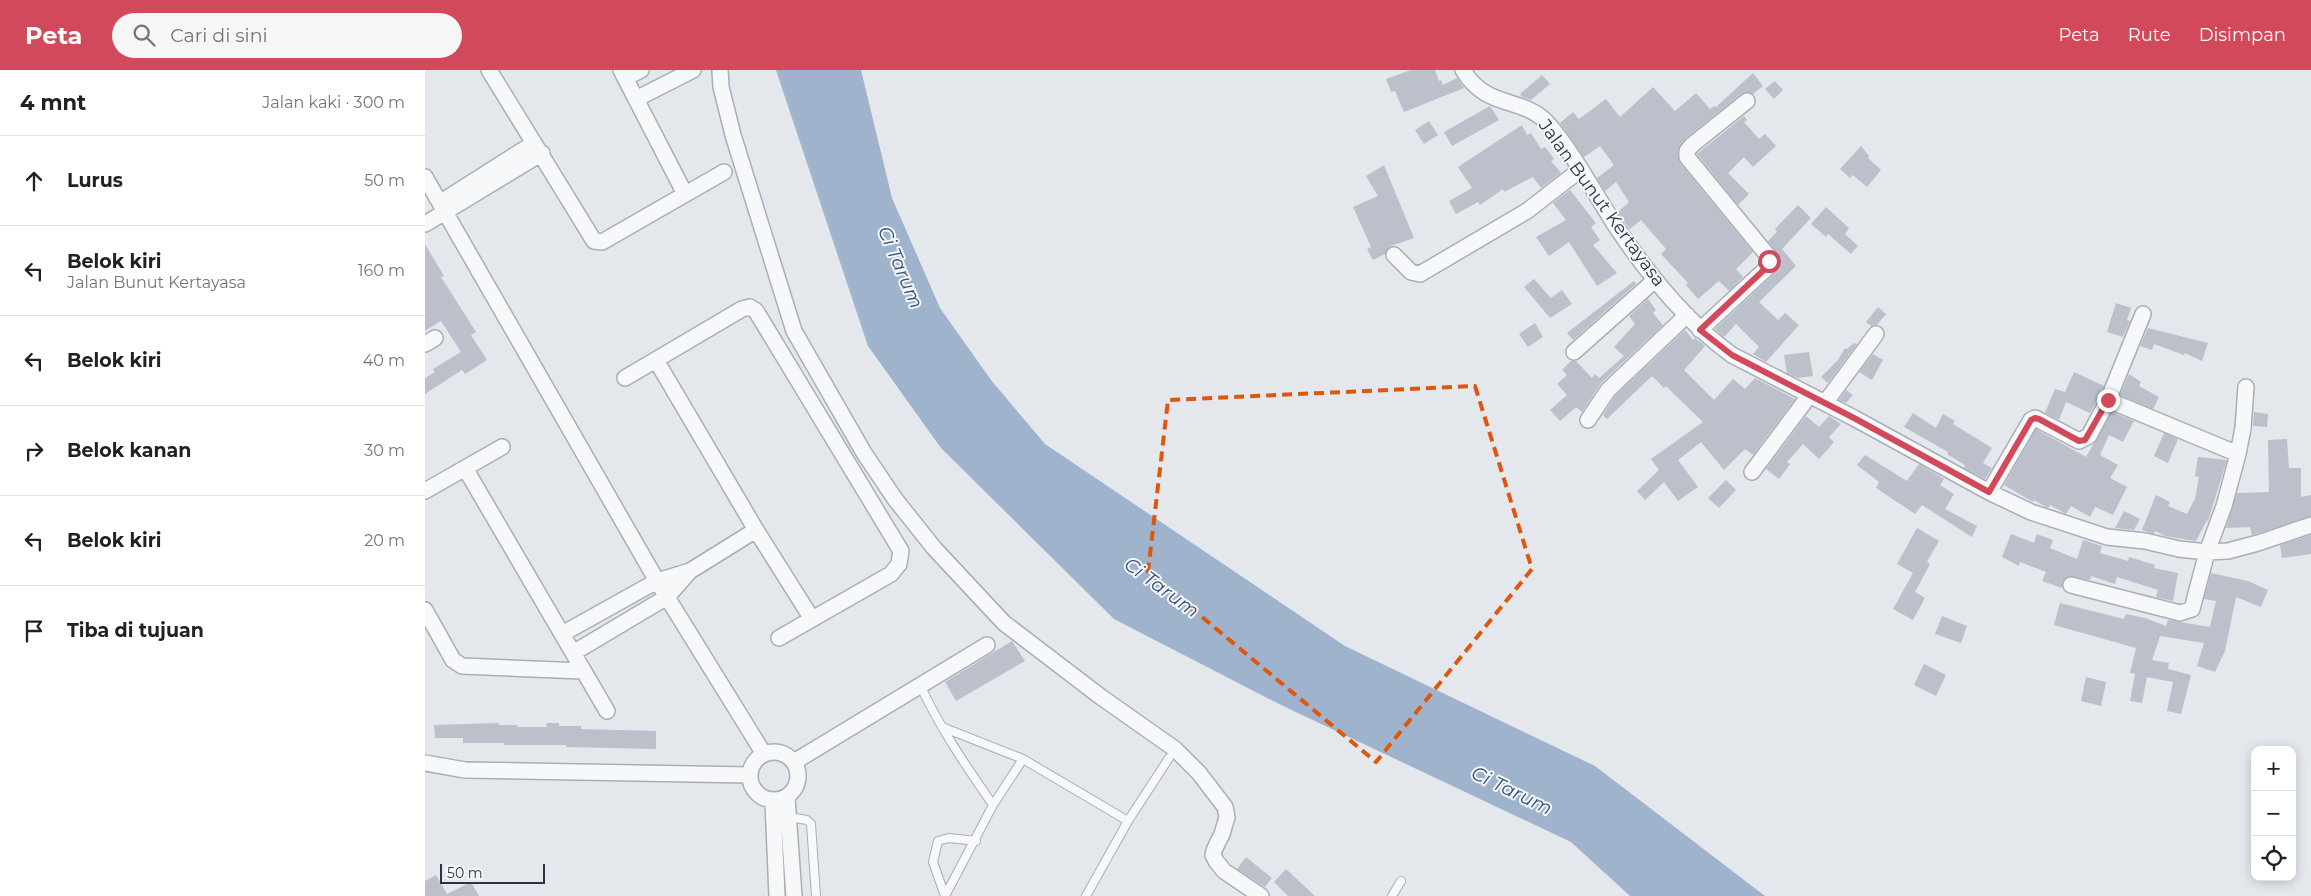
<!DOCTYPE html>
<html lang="id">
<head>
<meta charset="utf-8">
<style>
	:root { --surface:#fff; --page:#f6f6f6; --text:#202124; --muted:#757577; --line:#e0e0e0; --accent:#d1495b }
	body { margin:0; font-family:Montserrat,sans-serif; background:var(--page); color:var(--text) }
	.controls { position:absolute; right:15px; bottom:15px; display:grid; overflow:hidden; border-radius:10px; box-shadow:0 2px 12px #0003 }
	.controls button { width:45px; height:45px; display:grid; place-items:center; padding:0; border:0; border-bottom:1px solid var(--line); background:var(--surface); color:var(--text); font:25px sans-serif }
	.scale { position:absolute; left:15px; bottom:12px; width:105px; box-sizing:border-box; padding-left:5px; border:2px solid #2b3445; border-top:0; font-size:14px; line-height:18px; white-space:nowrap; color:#2b3445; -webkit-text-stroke:4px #f4f6f9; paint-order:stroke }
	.stop { position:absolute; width:15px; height:15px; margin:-11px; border:4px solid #d1495b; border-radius:50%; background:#fff }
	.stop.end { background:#d1495b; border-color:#fff; box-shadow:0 1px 5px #0008 }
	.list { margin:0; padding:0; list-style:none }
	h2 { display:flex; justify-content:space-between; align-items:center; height:65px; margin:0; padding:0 20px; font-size:21px }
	h2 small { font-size:16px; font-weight:400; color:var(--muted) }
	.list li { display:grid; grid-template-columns:32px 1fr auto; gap:15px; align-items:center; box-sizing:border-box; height:90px; padding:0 20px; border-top:1px solid var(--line) }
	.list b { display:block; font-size:19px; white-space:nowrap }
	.list p { margin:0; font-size:16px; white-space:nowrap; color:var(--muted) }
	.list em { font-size:16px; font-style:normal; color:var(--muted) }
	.icon { flex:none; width:28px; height:28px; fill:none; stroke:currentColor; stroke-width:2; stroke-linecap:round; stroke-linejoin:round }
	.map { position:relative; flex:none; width:1886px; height:826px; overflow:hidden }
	header { display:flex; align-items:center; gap:30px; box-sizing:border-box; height:70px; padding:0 25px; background:var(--accent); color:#fff }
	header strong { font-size:24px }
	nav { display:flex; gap:28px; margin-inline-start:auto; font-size:18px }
	.search { width:350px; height:45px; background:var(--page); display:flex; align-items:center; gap:12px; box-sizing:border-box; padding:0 18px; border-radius:28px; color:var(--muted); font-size:19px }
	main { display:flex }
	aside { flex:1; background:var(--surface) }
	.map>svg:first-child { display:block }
	.water { fill:#9fb4cc }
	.building { fill:#bbc0ca }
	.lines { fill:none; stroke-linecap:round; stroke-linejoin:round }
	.service-casing { stroke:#a9aeb7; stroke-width:10 }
	.minor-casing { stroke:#a9aeb7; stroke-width:18 }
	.service { stroke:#f7f8fa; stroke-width:8 }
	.minor { stroke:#f7f8fa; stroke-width:15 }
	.route { stroke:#d1495b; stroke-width:6 }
	.marked { fill:none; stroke:#df570f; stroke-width:4; stroke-dasharray:10 6; stroke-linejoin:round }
	.labels { text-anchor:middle; stroke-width:4; stroke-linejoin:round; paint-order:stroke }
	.street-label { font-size:18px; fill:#2b3445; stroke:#f4f6f9 }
	.water-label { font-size:19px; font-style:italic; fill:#34527a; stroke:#f4f6f9 }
</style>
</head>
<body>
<header>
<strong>Peta</strong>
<div class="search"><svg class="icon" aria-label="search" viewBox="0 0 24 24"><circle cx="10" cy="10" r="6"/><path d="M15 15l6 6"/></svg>Cari di sini</div>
<nav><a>Peta</a><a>Rute</a><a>Disimpan</a></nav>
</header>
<main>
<aside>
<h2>4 mnt<small>Jalan kaki · 300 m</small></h2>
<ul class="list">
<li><svg class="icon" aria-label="ahead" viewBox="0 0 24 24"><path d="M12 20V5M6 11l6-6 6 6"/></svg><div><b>Lurus</b></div><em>50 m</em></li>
<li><svg class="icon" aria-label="left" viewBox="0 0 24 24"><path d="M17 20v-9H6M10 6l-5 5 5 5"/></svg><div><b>Belok kiri</b><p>Jalan Bunut Kertayasa</p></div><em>160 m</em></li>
<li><svg class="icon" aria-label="left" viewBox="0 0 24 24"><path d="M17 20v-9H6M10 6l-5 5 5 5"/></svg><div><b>Belok kiri</b></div><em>40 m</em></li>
<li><svg class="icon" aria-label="right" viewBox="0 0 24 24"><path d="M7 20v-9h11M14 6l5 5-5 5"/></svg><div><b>Belok kanan</b></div><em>30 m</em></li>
<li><svg class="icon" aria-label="left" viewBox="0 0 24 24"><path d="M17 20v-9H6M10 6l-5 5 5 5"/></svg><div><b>Belok kiri</b></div><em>20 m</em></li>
<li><svg class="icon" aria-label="arrive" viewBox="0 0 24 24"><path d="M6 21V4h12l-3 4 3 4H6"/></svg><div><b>Tiba di tujuan</b></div></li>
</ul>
</aside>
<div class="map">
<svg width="1886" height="826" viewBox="0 0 1886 826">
	<rect width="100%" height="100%" fill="#e4e7ec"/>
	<path class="water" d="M351 0H436L467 128 515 238 566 310 620 374 920 576 1170 696 1340 826H1205L1146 772 854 634 689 549 516 378 443 276Z"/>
	<path class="building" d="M986 0H1010L1014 11 1016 10 1018 15 1032 8 1039 18 979 42 970 21 966 22 961 9Z
		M1328 3 1338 16 1328 24 1321 22 1316 24 1261 68 1253 80 1255 93 1328 182 1311 199 1318 207 1304 221 1294 211 1273 229 1261 215 1263 213 1236 184 1241 179 1216 150 1205 159 1198 150 1193 142 1204 132 1191 112 1180 121 1172 108 1189 95 1175 76 1159 87 1135 53 1148 42 1154 49 1181 29 1195 47 1228 17 1250 41 1271 23 1285 39 1289 36 1291 37Z
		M1117 5 1125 14 1106 30 1097 27 1095 24Z
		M1350 11 1358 20 1349 29 1340 19Z
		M1065 36 1074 50 1027 76 1019 62Z
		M1319 46 1322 50 1319 52 1334 69 1340 64 1351 76 1328 97 1319 87 1303 103 1324 124 1313 135 1272 84Z
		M1004 51 1013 65 999 74 990 60Z
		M1097 55 1102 65 1106 63 1116 79 1120 77 1129 89 1126 91 1136 103 1116 118 1108 107 1079 122 1078 119 1055 135 1053 132 1031 144 1024 131 1047 118 1033 97Z
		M1436 76 1444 86 1443 88 1456 100 1442 117 1428 105 1425 108 1415 99Z
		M959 95 989 168 966 176 960 184 948 190 942 179 946 177 928 137 953 126 941 106Z
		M1145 120 1171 153 1166 157 1175 170 1168 175 1192 203 1172 216 1144 172 1124 186 1111 167 1141 150 1128 133Z
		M1373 135 1386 148 1357 179 1371 196 1334 232 1353 250 1360 243 1374 255 1341 292 1328 284 1334 277 1311 254 1299 267 1290 259 1350 203 1353 185 1343 171 1352 162 1350 159Z
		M1401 137 1424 158 1420 164 1433 176 1426 184 1403 164 1401 167 1386 154Z
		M0 174 19 206 16 207 51 262 46 265 62 290 40 304 37 300 0 324V308L10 302 8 299 36 282 16 251 0 261Z
		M1109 209 1126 228 1137 220 1147 234 1125 248 1099 217Z
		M1209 211 1211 214 1148 270 1142 263Z
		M1223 229 1231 240 1228 243 1238 255 1176 313 1157 342 1151 337 1135 351 1125 340 1142 325 1132 314 1142 305 1137 300 1146 291H1151L1167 308 1170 304 1174 308 1199 286 1189 277 1210 254 1204 246Z
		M1691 233 1706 238 1702 250 1705 251 1698 267 1682 262Z
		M1453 237 1461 244 1452 255 1446 256 1441 252Z
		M1110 253 1118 267 1103 277 1094 264Z
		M1723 258 1783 273 1777 291 1760 283 1759 285 1729 274 1727 280 1715 276Z
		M1260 260 1268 270 1270 268 1280 276 1259 300 1289 330 1308 309 1320 319 1330 308 1370 329 1328 385 1320 379 1299 400 1276 372 1253 390 1273 417 1253 431 1239 412 1220 430 1212 421 1234 400 1226 389 1278 352 1251 326 1241 316 1239 318 1227 306 1182 349 1178 345 1190 326Z
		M1429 273 1432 274 1403 313 1396 307 1413 290 1420 278 1422 279Z
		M1384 282 1388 306 1373 308 1362 303 1359 285Z
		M1448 284 1458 290 1447 310 1434 302Z
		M1649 302 1679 316 1665 343 1641 332 1634 350 1620 343 1630 319 1640 322Z
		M1704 304 1716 312 1714 316 1734 327 1728 339 1695 325Z
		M1421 320 1428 325 1421 333 1414 330Z
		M1687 342 1709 351 1698 372 1684 365 1675 385 1693 395 1685 408 1702 417 1688 445 1670 437 1665 447 1646 436 1641 444 1625 435 1623 438 1609 430 1608 432 1579 415 1611 359 1661 387Z
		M1829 342 1843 344 1842 357 1828 356Z
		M1488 343 1511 358 1518 344 1530 351 1528 354 1567 378 1558 393 1567 398 1560 409 1539 398 1540 395 1522 384 1523 382 1479 357Z
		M1381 346 1394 357 1404 346 1416 354 1404 367 1409 372 1394 389 1378 374 1362 392 1365 394 1354 409 1341 399Z
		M1739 363 1753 369 1743 393 1729 386Z
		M1862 369 1864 398H1876V427L1886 425V446L1827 465 1825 457 1801 458 1812 423 1844 422 1843 370Z
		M1440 385 1482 411 1494 394 1519 409 1515 415 1529 424 1520 439 1552 456 1547 467 1497 435 1490 444 1451 418 1454 412 1432 395Z
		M1773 387 1802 390 1783 451 1782 450 1771 471 1740 466 1730 461 1729 464 1717 460 1731 425 1745 432 1743 436 1762 444 1770 429 1774 407 1770 406Z
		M1301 410 1311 420 1294 438 1283 428Z
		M1699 441 1715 449 1709 460 1690 458Z
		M1492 458 1514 471 1502 492 1505 494 1490 522 1500 528 1488 550 1468 539 1488 503 1472 494Z
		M1586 464 1609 473 1612 464 1628 470 1625 478 1652 489 1658 470 1677 476 1675 483 1703 491 1704 487 1730 495 1729 498 1753 503 1748 531 1731 527 1733 520 1692 507 1690 514 1666 506 1665 510 1644 506 1637 512V518L1617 511 1621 502 1595 492 1594 496 1577 487Z
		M1886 465V484L1857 488 1855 475Z
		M1786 503 1823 511 1843 520 1836 537 1811 527 1800 581 1790 602 1772 596 1779 573 1735 566 1727 590 1744 593 1743 599 1766 605 1756 644 1742 641 1748 612 1722 607 1717 633 1705 631 1710 604 1705 603 1711 578 1629 555 1635 533 1699 549 1701 544 1720 548 1741 556 1743 550 1785 557 1791 531 1779 529Z
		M1517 546 1542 556 1536 573 1510 564Z
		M587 571 600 591 531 631 520 612Z
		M1499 594 1521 605 1511 626 1489 615Z
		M1661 607 1681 612 1676 636 1656 631Z
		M74 653V655H92V657H122L121 653H134V656H156V659L231 661V679L141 677V675H79V673H38V668H10L9 655Z
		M821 787 847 808 840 817 812 799Z
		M861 799 890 826H863L849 812Z
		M11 805 22 824 46 812 54 826H0V811Z"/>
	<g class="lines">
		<defs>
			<path id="service" d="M495 615C515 658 541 696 568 735
				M517 657 598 689 703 751
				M364 747 382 750 386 754 391 826
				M520 826 568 735 598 689
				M520 826 508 792 513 771 524 768 551 771
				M661 826 703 751 744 688
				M967 826 976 811"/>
			<path id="minor" d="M64 0 169 171 177 172 299 102
				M196 0 260 124
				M295 0 296 17 308 65 369 261 439 383 470 429 509 478 579 553 676 627 750 679 774 703 800 737 802 747 797 764 790 778 788 785 791 791 799 801 836 826
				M1038 0C1062 41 1100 25 1125 56 1150 86 1169 122 1190 155 1222 203 1260 251 1307 285L1429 348 1564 422 1606 442 1682 467 1720 471 1754 479 1782 482 1803 481 1833 473 1886 455
				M200 8 216 0
				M211 29 268 0
				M0 107 232 511 339 684
				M16 132 109 73
				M0 154 117 83
				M969 185 986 202 995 204 1102 141 1155 100
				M1275 260 1343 197 1344 187 1262 87V81L1267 75 1322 31
				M0 274 10 268
				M1149 282 1230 210
				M231 290 331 460 387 549
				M200 308 317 239 325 237 331 241 476 481 474 494 466 504 354 568
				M1683 330 1813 384
				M1400 333 1451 264
				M1163 350 1183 320 1262 245
				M40 398 182 641
				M1327 402 1384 326
				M0 421 77 377
				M1564 422 1606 350 1610 348 1654 371 1664 366 1683 330 1718 244
				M1646 515 1755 543 1767 539 1782 482 1799 436 1813 384 1818 358 1821 317
				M0 540 28 590 37 596 158 601
				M137 564 232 511 265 501 331 460
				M148 583 242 527 264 502
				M325 706a24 24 0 1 1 48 0a24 24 0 1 1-48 0Z
				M369 692 562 575
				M0 693 40 700 325 705
				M362 728 369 826
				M348 732 352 826"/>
		</defs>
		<use href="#service" class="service-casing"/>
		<use href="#minor" class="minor-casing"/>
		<use href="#service" class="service"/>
		<use href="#minor" class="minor"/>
	</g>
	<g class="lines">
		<path class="route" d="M1344 191 1342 197 1275 260 1307 285 1429 348 1564 422 1606 350 1610 348 1614 349 1654 371 1660 370 1683 330"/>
	</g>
	<path class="marked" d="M1050 316 1107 499 951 692 723 502 743 330Z"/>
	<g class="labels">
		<g class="street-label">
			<text transform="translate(1177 133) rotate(54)" y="6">Jalan Bunut Kertayasa</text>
		</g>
		<g class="water-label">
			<text transform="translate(476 197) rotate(67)" y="7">Ci Tarum</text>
			<text transform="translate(737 517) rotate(36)" y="7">Ci Tarum</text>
			<text transform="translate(1087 720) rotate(26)" y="7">Ci Tarum</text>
		</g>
	</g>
</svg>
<div class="controls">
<button>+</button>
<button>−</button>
<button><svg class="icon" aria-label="locate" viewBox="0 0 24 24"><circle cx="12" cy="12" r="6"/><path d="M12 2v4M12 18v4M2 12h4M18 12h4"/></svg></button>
</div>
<div class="scale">50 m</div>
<div class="stop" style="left:1344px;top:191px"></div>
<div class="stop end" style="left:1683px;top:330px"></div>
</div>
</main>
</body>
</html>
